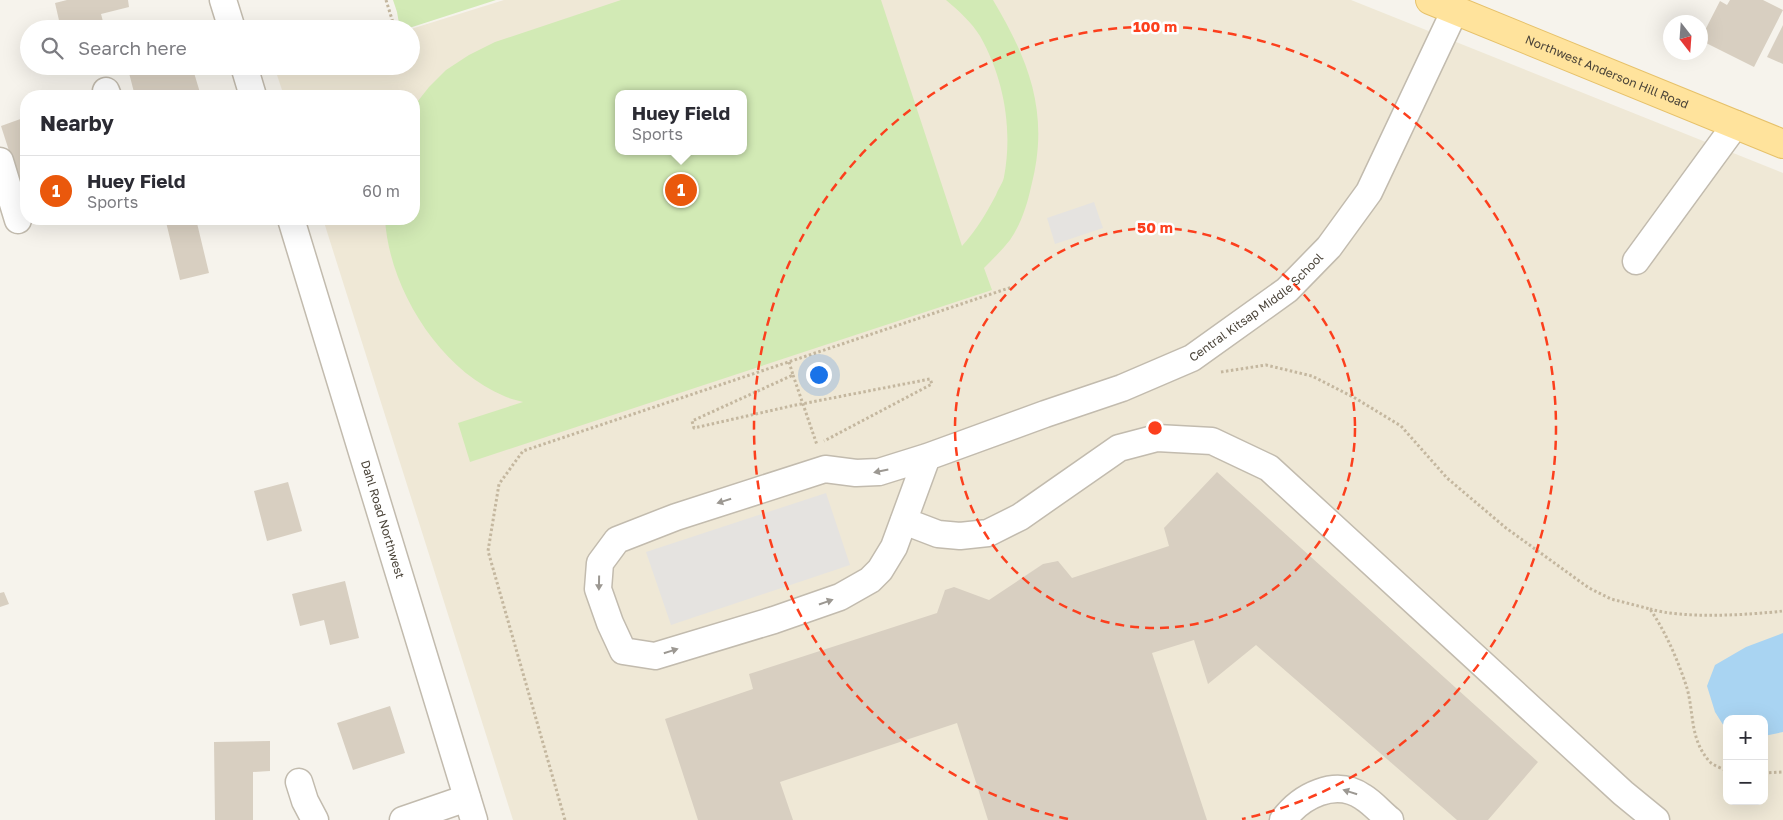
<!DOCTYPE html>
<html lang="en">
<head>
<meta charset="utf-8">
<style>
	:root { --surface:#fff; --page:#f7f7f7; --text:#2b2b33; --muted:#7c7c81; --line:#e1e1e2; --accent:#ea580c }
	body { margin:0; font-family:"Golos Text",sans-serif; background:var(--page); color:var(--text) }
	.controls { position:absolute; right:15px; bottom:15px; display:grid; overflow:hidden; border-radius:10px; box-shadow:0 5px 20px #0002 }
	.controls button { width:45px; height:45px; display:grid; place-items:center; padding:0; border:0; border-bottom:1px solid var(--line); background:var(--surface); color:var(--text); font:25px sans-serif }
	.compass { position:absolute; left:1663px; top:15px; width:45px; height:45px; border-radius:50%; background:var(--surface); box-shadow:0 5px 20px #0002; rotate:163deg }
	.you { position:absolute; left:818px; top:374px; width:18px; height:18px; margin:-12px; border:4px solid #fff; border-radius:50%; background:#1a73e8; box-shadow:0 0 0 8px #1a73e833 }
	.badge { display:grid; place-items:center; width:32px; height:32px; border-radius:50%; background:var(--accent); color:#fff; font-size:16px; font-weight:700 }
	.pin { position:absolute; translate:-50% -50%; border:2px solid #fff; box-shadow:0 1px 5px #0006 }
	.popup { position:absolute; left:615px; top:90px; width:132px; height:65px; box-sizing:border-box; display:grid; place-content:center; border-radius:10px; background:var(--surface); filter:drop-shadow(0 1px 4px #0005); font-size:16px; white-space:nowrap; color:var(--muted) }
	.popup b { font-size:19px; color:var(--text) }
	.popup::after { content:''; position:absolute; left:50%; top:100%; margin-left:-10px; border:10px solid transparent; border-top-color:var(--surface) }
	.list { margin:0; padding:0; list-style:none }
	h2 { display:flex; justify-content:space-between; align-items:center; height:65px; margin:0; padding:0 20px; font-size:21px }
	h2 small { font-size:16px; font-weight:400; color:var(--muted) }
	.list li { display:grid; grid-template-columns:32px 1fr auto; gap:15px; align-items:center; box-sizing:border-box; height:70px; padding:0 20px; border-top:1px solid var(--line) }
	.list b { display:block; font-size:19px; white-space:nowrap }
	.list p { margin:0; font-size:16px; white-space:nowrap; color:var(--muted) }
	.list em { font-size:16px; font-style:normal; color:var(--muted) }
	.icon { flex:none; width:28px; height:28px; fill:none; stroke:currentColor; stroke-width:2; stroke-linecap:round; stroke-linejoin:round }
	.map { position:relative; flex:none; width:1783px; height:820px; overflow:hidden }
	.search { position:absolute; background:var(--surface); box-shadow:0 5px 20px #0002; left:20px; top:20px; width:400px; height:55px; display:flex; align-items:center; gap:12px; box-sizing:border-box; padding:0 18px; border-radius:28px; color:var(--muted); font-size:19px }
	.panel { position:absolute; background:var(--surface); box-shadow:0 5px 20px #0002; left:20px; top:90px; width:400px; height:135px; border-radius:20px }
	.map>svg:first-child { display:block }
	.education { fill:#efe8d6; fill-rule:evenodd }
	.green { fill:#d2eab5; fill-rule:evenodd }
	.parking { fill:#e5e3e0 }
	.water { fill:#a9d4f2 }
	.building { fill:#d8cfc1 }
	.lines { fill:none; stroke-linecap:round; stroke-linejoin:round }
	.minor-casing { stroke:#c2bbae; stroke-width:29 }
	.major-casing { stroke:#e6c16a; stroke-width:30 }
	.path { stroke:#c4b79f; stroke-width:3; stroke-dasharray:2.5 2.5; stroke-linecap:butt }
	.minor { stroke:#fff; stroke-width:26 }
	.major { stroke:#ffe39c; stroke-width:28 }
	.oneway { fill:#9c9892 }
	.ring { fill:none; stroke:#fc3f1d; stroke-width:2.5; stroke-dasharray:9 6 }
	.labels { text-anchor:middle; stroke-width:5; stroke-linejoin:round; paint-order:stroke }
	.street-label { font-size:12px; fill:#4b4439; stroke:#fff }
	.centre { fill:#fc3f1d; stroke:#fff; stroke-width:2.5 }
	.ring-label { font-size:15px; text-anchor:middle; font-weight:bold; fill:#fc3f1d; stroke:#fff; stroke-width:5; stroke-linejoin:round; paint-order:stroke }
</style>
</head>
<body>
<div class="map">
<svg width="1783" height="820" viewBox="0 0 1783 820">
	<rect width="100%" height="100%" fill="#f6f3ec"/>
	<path class="education" d="M504 0H1351L1783 173V820H513L323 219H414V96H284L276 72 294 66H411V29ZM618 94H744V151H618ZM1727 719H1764V801H1727Z"/>
	<path class="green" d="M393 0H496L406 29H400L397 12Z
		M621 0H881L962 246C978 228 985 215 996 195 998 189 1003 183 1004 177 1013 130 1004 78 980 36 972 23 958 10 946 0H993C1030 62 1050 115 1031 187 1027 205 1021 224 1010 240 1002 250 993 259 984 268L992 290 470 462 458 423 523 402C517 400 510 399 504 396 439 369 389 288 385 219H414V106L429 87 446 70 469 55 495 42ZM618 94H744V151H618Z"/>
	<path class="parking" d="M1094 202 1103 228 1055 244 1047 218Z
		M826 493 850 565 671 625 646 552Z"/>
	<path class="water" d="M1783 633V732L1764 736V719H1727V731L1715 712 1707 686 1715 665 1746 647Z"/>
	<path class="building" d="M67 0H128L129 7 101 14 105 29H61L55 3Z
		M1730 0H1763L1783 10 1754 67 1700 40 1720 1 1727 5Z
		M1783 25V64L1767 57Z
		M152 66H192L201 96H135L129 73Z
		M26 117V186L21 188 1 126Z
		M179 219H196L209 273 180 280 166 222Z
		M1217 472 1538 762 1488 820H1457L1256 645 1208 684 1194 640 1152 653 1207 820H988L957 723 780 782 793 820H698L665 719 753 689 749 674 937 613 945 590 954 587 989 600 1043 564 1058 561 1072 578 1169 546 1164 528Z
		M288 482 302 531 267 541 254 491Z
		M345 581 359 638 330 645 324 620 300 626 292 594Z
		M4 592 9 604 0 607V593Z
		M390 706 405 753 353 770 337 723Z
		M270 741V771L253 772V820H215L214 742Z"/>
	<g class="lines">
		<defs>
			<g id="minor">
				<path d="M223 0 232 29"/>
				<path d="M244 66 253 96"/>
				<path d="M106 91 108 96"/>
				<path d="M0 161 18 220"/>
				<path id="s1" d="M291 219 474 820"/>
				<path d="M1636 261 1736 124"/>
				<path id="s2" d="M927 457 894 547 880 570 870 580 840 597 774 620 655 656 623 651 610 623 598 589 600 563 617 540 676 517 825 469 856 473 879 472 927 457 1045 414 1122 388 1192 358 1287 290 1329 247 1369 192 1455 10"/>
				<path d="M904 521 938 534 960 536 988 533 1020 517 1119 448 1157 438 1212 441 1269 468 1623 793 1656 820"/>
				<path d="M299 782 305 801 315 820"/>
				<path d="M403 820 467 798"/>
				<path d="M1283 820C1301 796 1335 778 1363 797 1373 803 1381 813 1390 820"/>
			</g>
			<g id="major">
				<path id="s3" d="M1430 0 1783 144"/>
			</g>
		</defs>
		<use href="#minor" class="minor-casing"/>
		<use href="#major" class="major-casing"/>
		<path class="path" d="M386 0 395 29
			M789 362 793 375 692 421 694 428 791 406 930 379 932 384 824 441
			M1221 372 1266 365 1312 376 1355 398 1401 426 1447 478 1506 528 1589 588 1611 599 1650 609C1665 631 1676 656 1685 682 1695 709 1688 738 1710 762 1714 766 1722 768 1727 771
			M793 375 817 445
			M1650 609C1683 619 1748 615 1783 611
			M1764 773 1783 772
			M565 820 488 551 499 484 523 451 1012 287"/>
		<use href="#minor" class="minor"/>
		<use href="#major" class="major"/>
	</g>
	<defs><path id="oneway-solid" d="M-6-.8H1V-3.2L6.5 0L1 3.2V.8H-6Z" transform="scale(1.25)"/></defs>
	<g class="oneway">
		<use href="#oneway-solid" transform="translate(881 471) rotate(168)"/>
		<use href="#oneway-solid" transform="translate(724 501) rotate(162)"/>
		<use href="#oneway-solid" transform="translate(599 583) rotate(91)"/>
		<use href="#oneway-solid" transform="translate(826 602) rotate(-19)"/>
		<use href="#oneway-solid" transform="translate(671 651) rotate(-17)"/>
		<use href="#oneway-solid" transform="translate(1350 792) rotate(-162)"/>
	</g>
	<g class="ring">
		<circle cx="1155" cy="428" r="200"/>
		<path d="M1068 819A401 401 0 1 1 1242 819"/>
	</g>
	<g class="labels">
		<g class="street-label">
			<text dy="4" stroke="none"><textPath href="#s3" startOffset="191">Northwest Anderson Hill Road</textPath></text>
			<text dy="4" stroke="none"><textPath href="#s2" startOffset="1209">Central Kitsap Middle School</textPath></text>
			<text dy="4" stroke="none"><textPath href="#s1" startOffset="314">Dahl Road Northwest</textPath></text>
		</g>
	</g>
	<circle cx="1155" cy="428" r="8" class="centre"/>
	<g class="ring-label">
		<text x="1155" y="32">100 m</text>
		<text x="1155" y="233">50 m</text>
	</g>
</svg>
<div class="controls">
<button>+</button>
<button>−</button>
</div>
<svg class="compass" viewBox="-18 -18 36 36"><path d="M0-13l5 13h-10z" fill="#e53935"/><path d="M0 13l5-13h-10z" fill="#7c7c81"/></svg>
<div class="you"></div>
<div class="pin badge" style="left:681px;top:190px">1</div>
<div class="popup"><b>Huey Field</b>Sports</div>
<div class="search"><svg class="icon" aria-label="search" viewBox="0 0 24 24"><circle cx="10" cy="10" r="6"/><path d="M15 15l6 6"/></svg>Search here</div>
<section class="panel">
<h2>Nearby<small></small></h2>
<ul class="list">
<li><span class="badge">1</span><div><b>Huey Field</b><p>Sports</p></div><em>60 m</em></li>
</ul>
</section>
</div>
</body>
</html>
